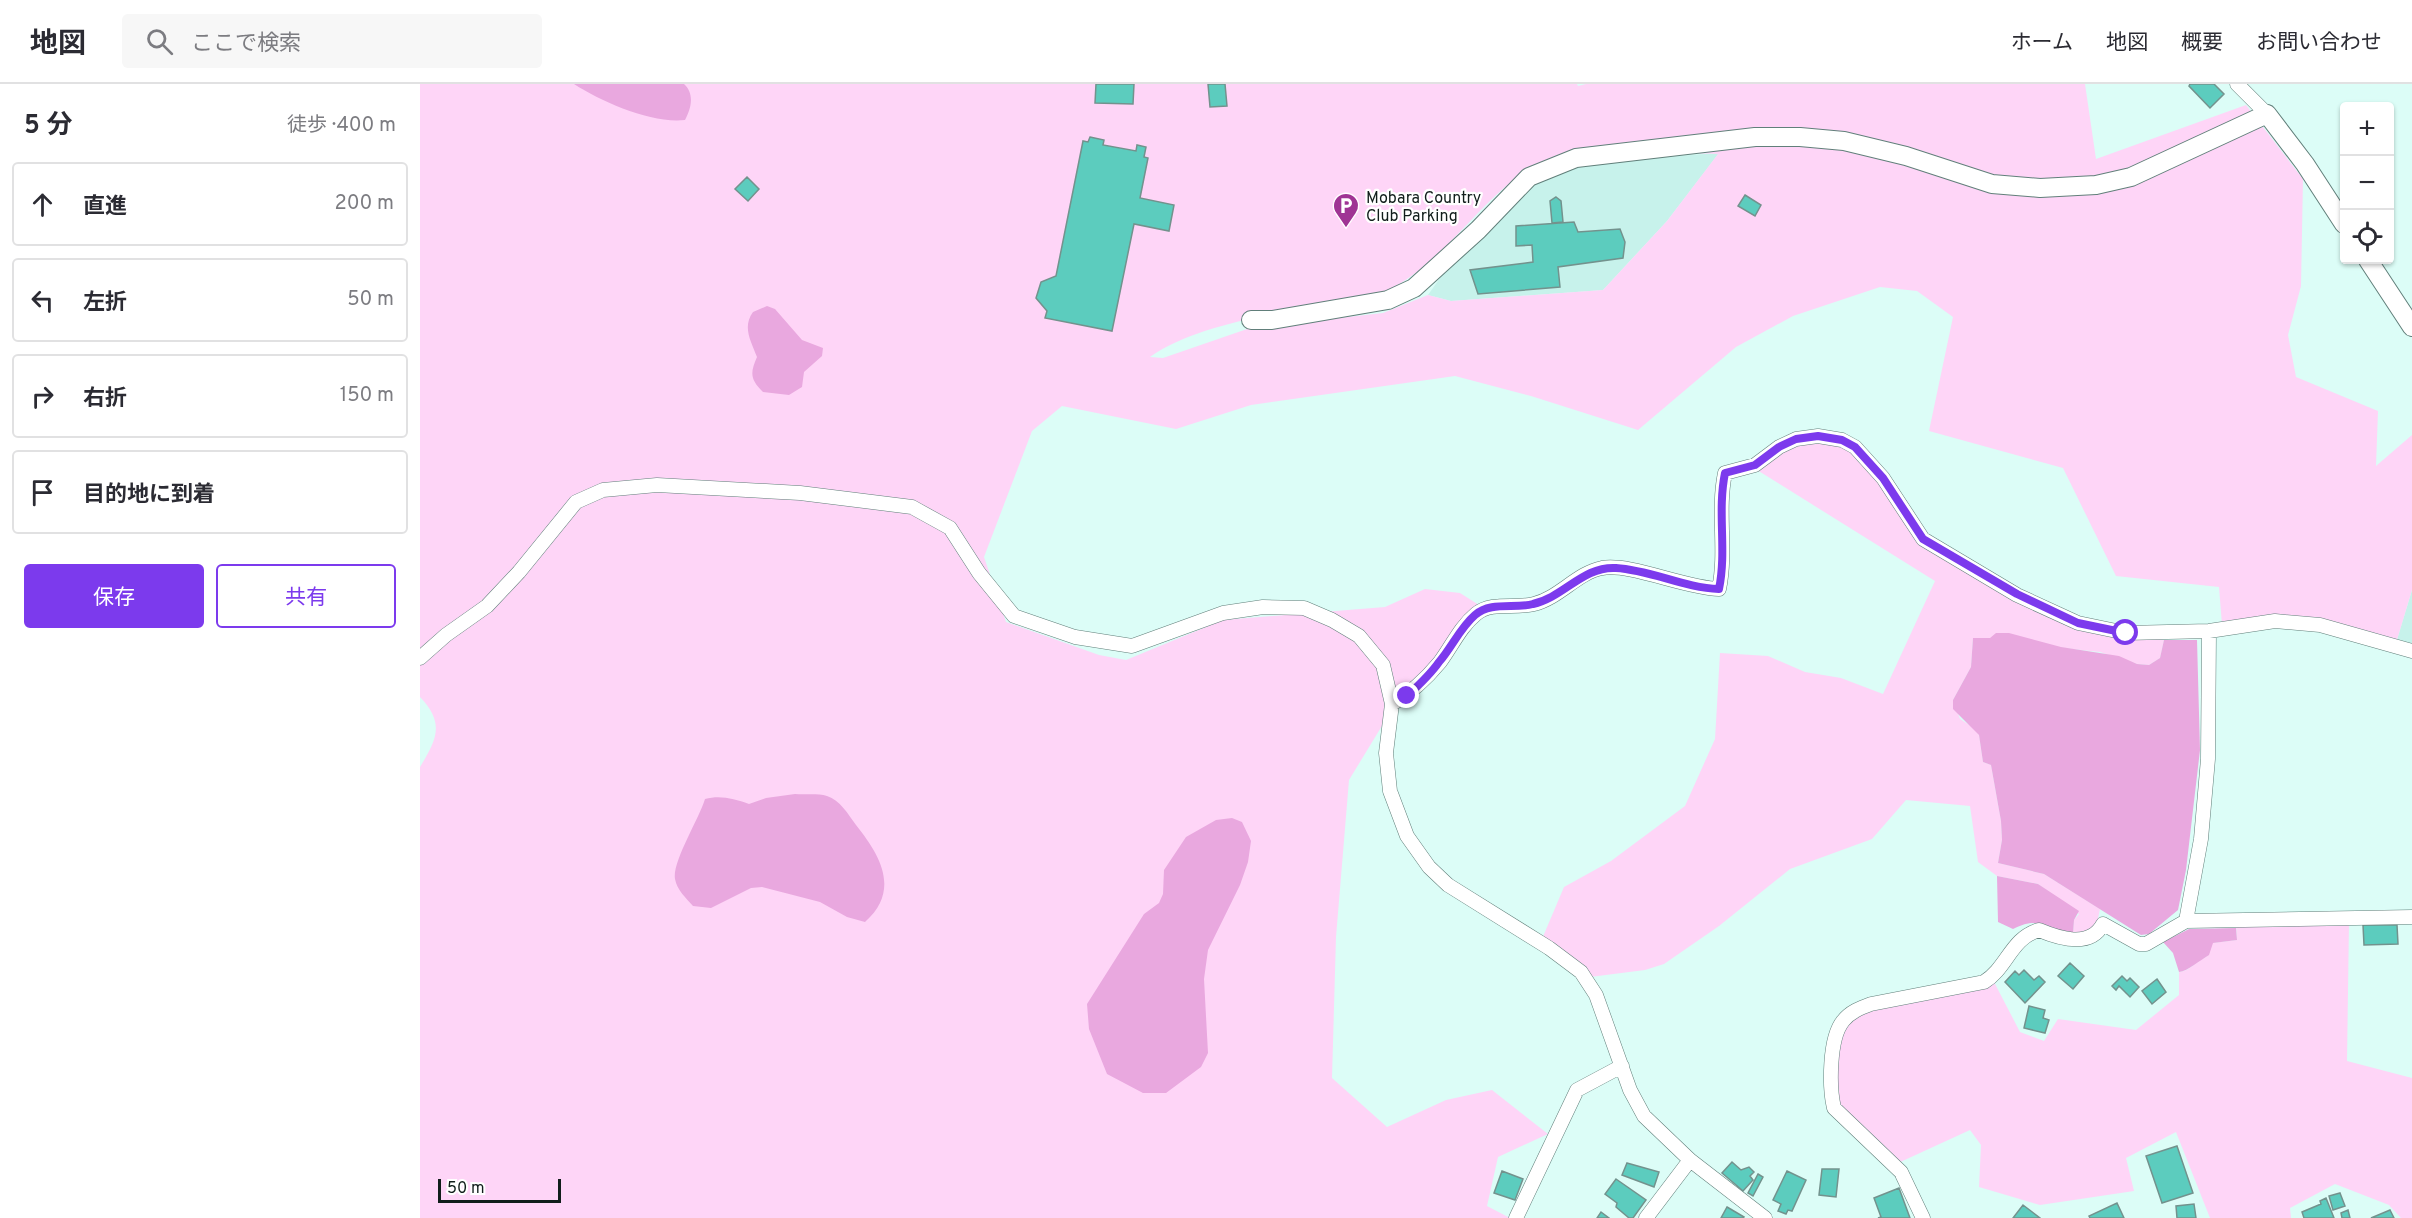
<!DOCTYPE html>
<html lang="ja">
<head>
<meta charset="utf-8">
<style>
	:root { --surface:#fff; --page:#f7f7f7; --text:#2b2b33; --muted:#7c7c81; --line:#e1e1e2; --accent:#7c3aed }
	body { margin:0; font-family:Overpass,"Noto Sans JP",sans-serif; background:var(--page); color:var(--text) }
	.controls { position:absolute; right:18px; top:18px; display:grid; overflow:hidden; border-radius:6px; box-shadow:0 2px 4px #0004 }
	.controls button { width:54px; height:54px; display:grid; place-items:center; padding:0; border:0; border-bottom:2px solid var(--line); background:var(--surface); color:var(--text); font:30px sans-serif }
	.scale { position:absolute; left:18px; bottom:15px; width:123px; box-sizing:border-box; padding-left:6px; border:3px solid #111d1b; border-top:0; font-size:16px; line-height:21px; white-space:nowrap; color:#111d1b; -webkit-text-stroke:4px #fff; paint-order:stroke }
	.stop { position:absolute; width:18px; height:18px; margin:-14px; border:4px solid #7c3aed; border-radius:50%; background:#fff }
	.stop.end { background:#7c3aed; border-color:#fff; box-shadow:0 2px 6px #0008 }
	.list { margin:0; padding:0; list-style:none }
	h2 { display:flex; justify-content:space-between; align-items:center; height:78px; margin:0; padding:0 24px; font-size:26px }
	h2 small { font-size:20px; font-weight:400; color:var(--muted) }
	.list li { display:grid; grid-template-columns:39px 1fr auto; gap:18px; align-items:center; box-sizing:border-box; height:84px; margin:0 12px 12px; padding:0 12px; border:2px solid var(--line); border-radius:6px }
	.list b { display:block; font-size:22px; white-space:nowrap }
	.list em { font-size:20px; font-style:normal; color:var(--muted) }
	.actions { display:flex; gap:12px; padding:18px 24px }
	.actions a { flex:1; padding:14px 0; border:2px solid var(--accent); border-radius:6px; text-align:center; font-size:21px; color:var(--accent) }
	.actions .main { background:var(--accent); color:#fff }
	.icon { flex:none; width:33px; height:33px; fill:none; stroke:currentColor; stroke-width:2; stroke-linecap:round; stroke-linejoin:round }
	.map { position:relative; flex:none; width:1992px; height:1134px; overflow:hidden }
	header { display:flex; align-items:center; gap:36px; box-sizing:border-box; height:84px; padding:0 30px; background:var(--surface); border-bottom:2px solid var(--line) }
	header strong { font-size:28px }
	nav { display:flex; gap:33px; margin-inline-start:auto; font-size:21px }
	.search { width:420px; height:54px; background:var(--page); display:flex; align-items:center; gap:15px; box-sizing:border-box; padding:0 21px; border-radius:6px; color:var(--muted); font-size:22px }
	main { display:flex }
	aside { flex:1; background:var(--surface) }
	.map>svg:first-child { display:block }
	.built { fill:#c7f2eb }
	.green { fill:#fed5f7; fill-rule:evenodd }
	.water { fill:#e9a8df }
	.building { fill:#5cccbe; stroke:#73928d; stroke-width:1.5 }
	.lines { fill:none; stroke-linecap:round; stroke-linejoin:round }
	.minor-casing { stroke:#617f7a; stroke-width:15 }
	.tertiary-casing { stroke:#617f7a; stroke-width:20 }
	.minor { stroke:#fff; stroke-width:14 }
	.tertiary { stroke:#fff; stroke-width:18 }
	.route { stroke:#7c3aed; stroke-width:8 }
	.labels { text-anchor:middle; stroke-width:4.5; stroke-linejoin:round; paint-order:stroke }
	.poi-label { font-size:16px; fill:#111d1b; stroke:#fff; text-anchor:start }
</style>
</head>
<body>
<header>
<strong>地図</strong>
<div class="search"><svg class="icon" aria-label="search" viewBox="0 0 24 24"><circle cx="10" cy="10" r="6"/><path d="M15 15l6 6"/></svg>ここで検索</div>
<nav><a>ホーム</a><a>地図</a><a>概要</a><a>お問い合わせ</a></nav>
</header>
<main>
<aside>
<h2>5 分<small>徒歩 · 400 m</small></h2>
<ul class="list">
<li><svg class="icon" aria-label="ahead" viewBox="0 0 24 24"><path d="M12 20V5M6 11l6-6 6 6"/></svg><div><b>直進</b></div><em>200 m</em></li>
<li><svg class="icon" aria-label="left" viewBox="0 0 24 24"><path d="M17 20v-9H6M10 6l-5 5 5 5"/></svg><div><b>左折</b></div><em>50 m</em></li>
<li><svg class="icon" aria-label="right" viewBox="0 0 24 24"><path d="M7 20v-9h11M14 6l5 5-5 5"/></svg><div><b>右折</b></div><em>150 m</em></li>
<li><svg class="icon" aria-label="arrive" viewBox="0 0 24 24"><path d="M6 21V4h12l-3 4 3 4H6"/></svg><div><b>目的地に到着</b></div></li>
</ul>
<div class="actions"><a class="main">保存</a><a>共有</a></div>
</aside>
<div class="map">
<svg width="1992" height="1134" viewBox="0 0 1992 1134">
	<rect width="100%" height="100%" fill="#dcfdf7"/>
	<path class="built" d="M1299 69 1247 137 1183 206 1031 217 1008 211 1027 184 1101 108 1149 84 1173 78Z
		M1992 506V562L1976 559Z"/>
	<path class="green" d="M0 0H1157L1158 2 1166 0H1665L1676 75 1826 21 1883 95 1881 202 1868 251 1876 293 1958 327 1956 382 1992 351V506L1976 559 1904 537 1802 541 1799 503 1696 492 1643 384 1509 347 1533 233 1497 207 1460 203 1373 232 1316 263 1218 346 1111 312 1035 292 831 321 756 345 642 322 612 347 564 473 586 538 679 571 706 576 803 536 965 523 1005 505 1040 509 1059 521 1043 536 999 593 982 609 929 696 916 853 912 994 967 1043 1026 1016 1072 1006 1128 1050 1078 1073 1067 1122 1090 1134H0V683C17 655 25 639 0 613ZM1161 65 1298 70 1247 137 1183 206 1031 217 1008 211 963 229 830 244 743 274 730 273C777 239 864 229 921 216 938 212 959 211 974 203 1045 164 1074 81 1161 65Z
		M1380 357 1422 359 1435 368 1511 467 1631 534 1656 543 1744 556 1740 574 1729 581 1717 580 1680 568 1553 554 1551 583 1533 616 1540 635 1554 644 1559 651 1563 678 1571 681 1581 737 1582 756 1578 779 1624 790 1680 825 1676 844 1653 850 1654 836 1659 830 1618 800 1577 792 1558 778 1550 722 1486 716 1452 755 1370 785 1299 842 1244 880 1225 886 1170 893 1122 855 1144 803 1191 777 1265 722 1295 655 1300 569 1348 572 1385 588 1421 594 1463 610 1515 497 1337 386Z
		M1929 839 1927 977 1992 994V1134H1981L1969 1121 1915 1100 1870 1124 1871 1134H1790L1756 1048 1706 1074 1714 1107 1620 1121 1559 1103 1561 1061 1550 1046 1476 1080 1417 1019 1415 994 1419 952 1437 929 1573 896 1600 948 1624 957 1638 935 1716 946 1759 911V888C1771 887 1775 877 1786 873L1792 859 1817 856 1816 841Z"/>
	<path class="water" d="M154 0H264C275 10 271 25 265 36 232 40 182 18 154 0Z
		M347 222 355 225 382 256 403 264 402 272 384 288 382 303 369 311 343 308C330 295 330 289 337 273 331 257 322 243 333 228Z
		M1576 549H1589L1641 563 1699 572 1717 580 1729 581 1740 574 1744 556H1777L1780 666 1766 786 1758 826 1729 850 1721 851 1624 790 1578 779 1582 756 1581 737 1571 681 1563 678 1559 651 1533 625V616L1551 583 1553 554H1570Z
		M375 710C384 711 398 709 407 712 420 716 428 730 436 741 460 771 481 806 445 838L427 833 400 818 342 803 331 804 291 824 273 822C266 814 257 806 255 795 252 778 279 735 285 715 301 711 314 715 329 720L346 714Z
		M812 734 822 738 831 757 828 778 820 801 788 866 784 895 788 969 781 983 746 1009H723L687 990 669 945 667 920 724 830 739 819 743 810 744 786 766 753 796 736Z
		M1577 792 1618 800 1659 827 1654 836 1653 850C1626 847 1622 830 1593 845L1578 838Z
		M1816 844 1817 856 1793 859 1789 871C1780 876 1768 887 1759 888L1753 869 1743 858 1769 845Z"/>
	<path class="building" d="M676 0H714L713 20 675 19Z
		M788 0H805L807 22 790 23Z
		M1770 0H1794L1804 10 1790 24 1769 2Z
		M670 53 684 56 683 61 716 67 717 61 726 63 724 73 728 74 720 114 754 121 749 147 714 140 692 247 625 234 627 227 616 214 621 198 636 192 663 57 668 58Z
		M327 93 339 105 328 117 315 105Z
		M1325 111 1341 121 1335 132 1318 122Z
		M1136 113 1141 117 1143 138 1132 139 1130 117Z
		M1154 138 1158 148 1200 145 1205 158 1203 174 1138 183 1140 203 1058 210 1050 186 1113 178 1112 161 1096 162V142Z
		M1943 841H1977L1978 860 1944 861Z
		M1650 879 1664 892 1653 905 1638 892Z
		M1604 886 1614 896 1619 892 1625 898 1605 919 1585 898 1595 887 1599 891Z
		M1702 892 1707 897 1710 894 1719 903 1710 913 1699 902 1696 906 1692 902Z
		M1737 895 1746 908 1732 920 1722 907Z
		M1609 922 1625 926 1623 934 1629 936 1625 949 1604 944Z
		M1757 1062 1773 1109 1742 1119 1726 1072Z
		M1312 1078 1321 1086 1329 1083 1334 1088 1330 1092 1333 1096 1323 1107 1302 1089Z
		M1207 1079 1239 1088 1234 1103 1202 1091Z
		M1402 1085H1419L1416 1113 1399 1111Z
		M1082 1087 1103 1095 1095 1116 1074 1109Z
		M1367 1087 1386 1096 1372 1127 1368 1126 1366 1130 1358 1127 1361 1120 1353 1116Z
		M1338 1090 1343 1093 1333 1112 1328 1109Z
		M1196 1095 1226 1116 1213 1134H1209L1196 1123 1197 1119 1185 1110Z
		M1479 1104 1490 1134H1458L1461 1133 1454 1114Z
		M1920 1109 1925 1122 1913 1126 1909 1112Z
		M1906 1114 1914 1134H1884L1882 1128 1901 1120 1900 1117Z
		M1697 1119 1704 1134H1670L1669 1132Z
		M1774 1120 1776 1134H1757L1756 1122Z
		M1603 1121 1620 1134H1593Z
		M1307 1123 1324 1133 1323 1134H1301Z
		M1928 1126 1930 1134H1922L1921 1129Z
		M1970 1126 1974 1134H1951Z
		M1181 1128 1189 1134H1177Z"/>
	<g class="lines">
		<defs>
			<path id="minor" d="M1817 0 1847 30
				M0 574 26 551 67 522 99 488 156 418 183 406 237 401 380 409 492 423 530 444 559 489 594 532 655 553 712 562 803 529 843 523 884 524 912 536 939 552 963 581 972 620 966 669 970 707 987 752 1009 783 1028 801 1129 864 1161 888 1176 911 1210 1006 1224 1032 1270 1076 1345 1134
				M972 620C991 609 1006 595 1020 578 1032 562 1040 543 1056 530 1072 517 1095 525 1114 520 1139 514 1157 489 1182 484 1211 479 1265 504 1299 505 1307 466 1297 428 1305 389L1335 381 1359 363 1376 355 1398 352 1422 356 1435 363 1463 394 1503 455 1597 511 1658 539 1706 549 1789 547 1855 537 1900 541 1992 567
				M1766 837 1992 833
				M1096 1134 1157 1006 1202 982
				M1226 1134 1270 1076
				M1503 1134 1481 1088 1414 1024C1409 1003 1409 954 1423 937 1430 928 1440 924 1451 920L1564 898C1587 884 1591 854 1619 846 1638 854 1670 865 1683 840L1719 860H1726L1766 837 1781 755 1788 675 1789 547"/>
			<path id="tertiary" d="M1948 176 1992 243
				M831 236H852L968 216 994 204 1058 146 1109 93 1156 74 1335 53H1380L1424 57 1486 72 1572 100 1620 104 1676 101 1711 93 1847 30 1885 80 1924 140"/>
		</defs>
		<use href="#minor" class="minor-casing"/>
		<use href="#tertiary" class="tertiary-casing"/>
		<use href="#minor" class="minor"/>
		<use href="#tertiary" class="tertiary"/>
	</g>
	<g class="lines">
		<path class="route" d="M987 612C999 601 1010 591 1019 578 1032 563 1040 544 1055 531 1071 517 1094 525 1113 520 1144 513 1163 482 1196 484 1231 486 1264 504 1299 505 1307 466 1297 428 1305 389L1335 381 1359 363 1376 355 1398 352 1422 356 1435 363 1463 394 1503 455 1597 510 1658 539 1706 549"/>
	</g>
	<defs>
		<symbol id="parking-pin" viewBox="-11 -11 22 30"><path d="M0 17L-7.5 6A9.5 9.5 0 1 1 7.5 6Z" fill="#9f3494" stroke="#fff"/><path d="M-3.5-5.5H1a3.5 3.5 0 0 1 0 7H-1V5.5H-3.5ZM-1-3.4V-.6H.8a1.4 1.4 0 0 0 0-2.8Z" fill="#fff"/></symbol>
	</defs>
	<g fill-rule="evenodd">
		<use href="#parking-pin" x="911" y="107" width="30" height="40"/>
	</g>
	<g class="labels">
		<g class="poi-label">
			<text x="946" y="119">Mobara Country<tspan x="946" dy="18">Club Parking</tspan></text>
		</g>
	</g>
</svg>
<div class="controls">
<button>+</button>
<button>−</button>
<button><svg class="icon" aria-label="locate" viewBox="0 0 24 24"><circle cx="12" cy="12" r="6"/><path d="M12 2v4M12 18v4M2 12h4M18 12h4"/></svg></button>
</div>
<div class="scale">50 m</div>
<div class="stop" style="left:1706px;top:549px"></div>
<div class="stop end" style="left:987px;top:612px"></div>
</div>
</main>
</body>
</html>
